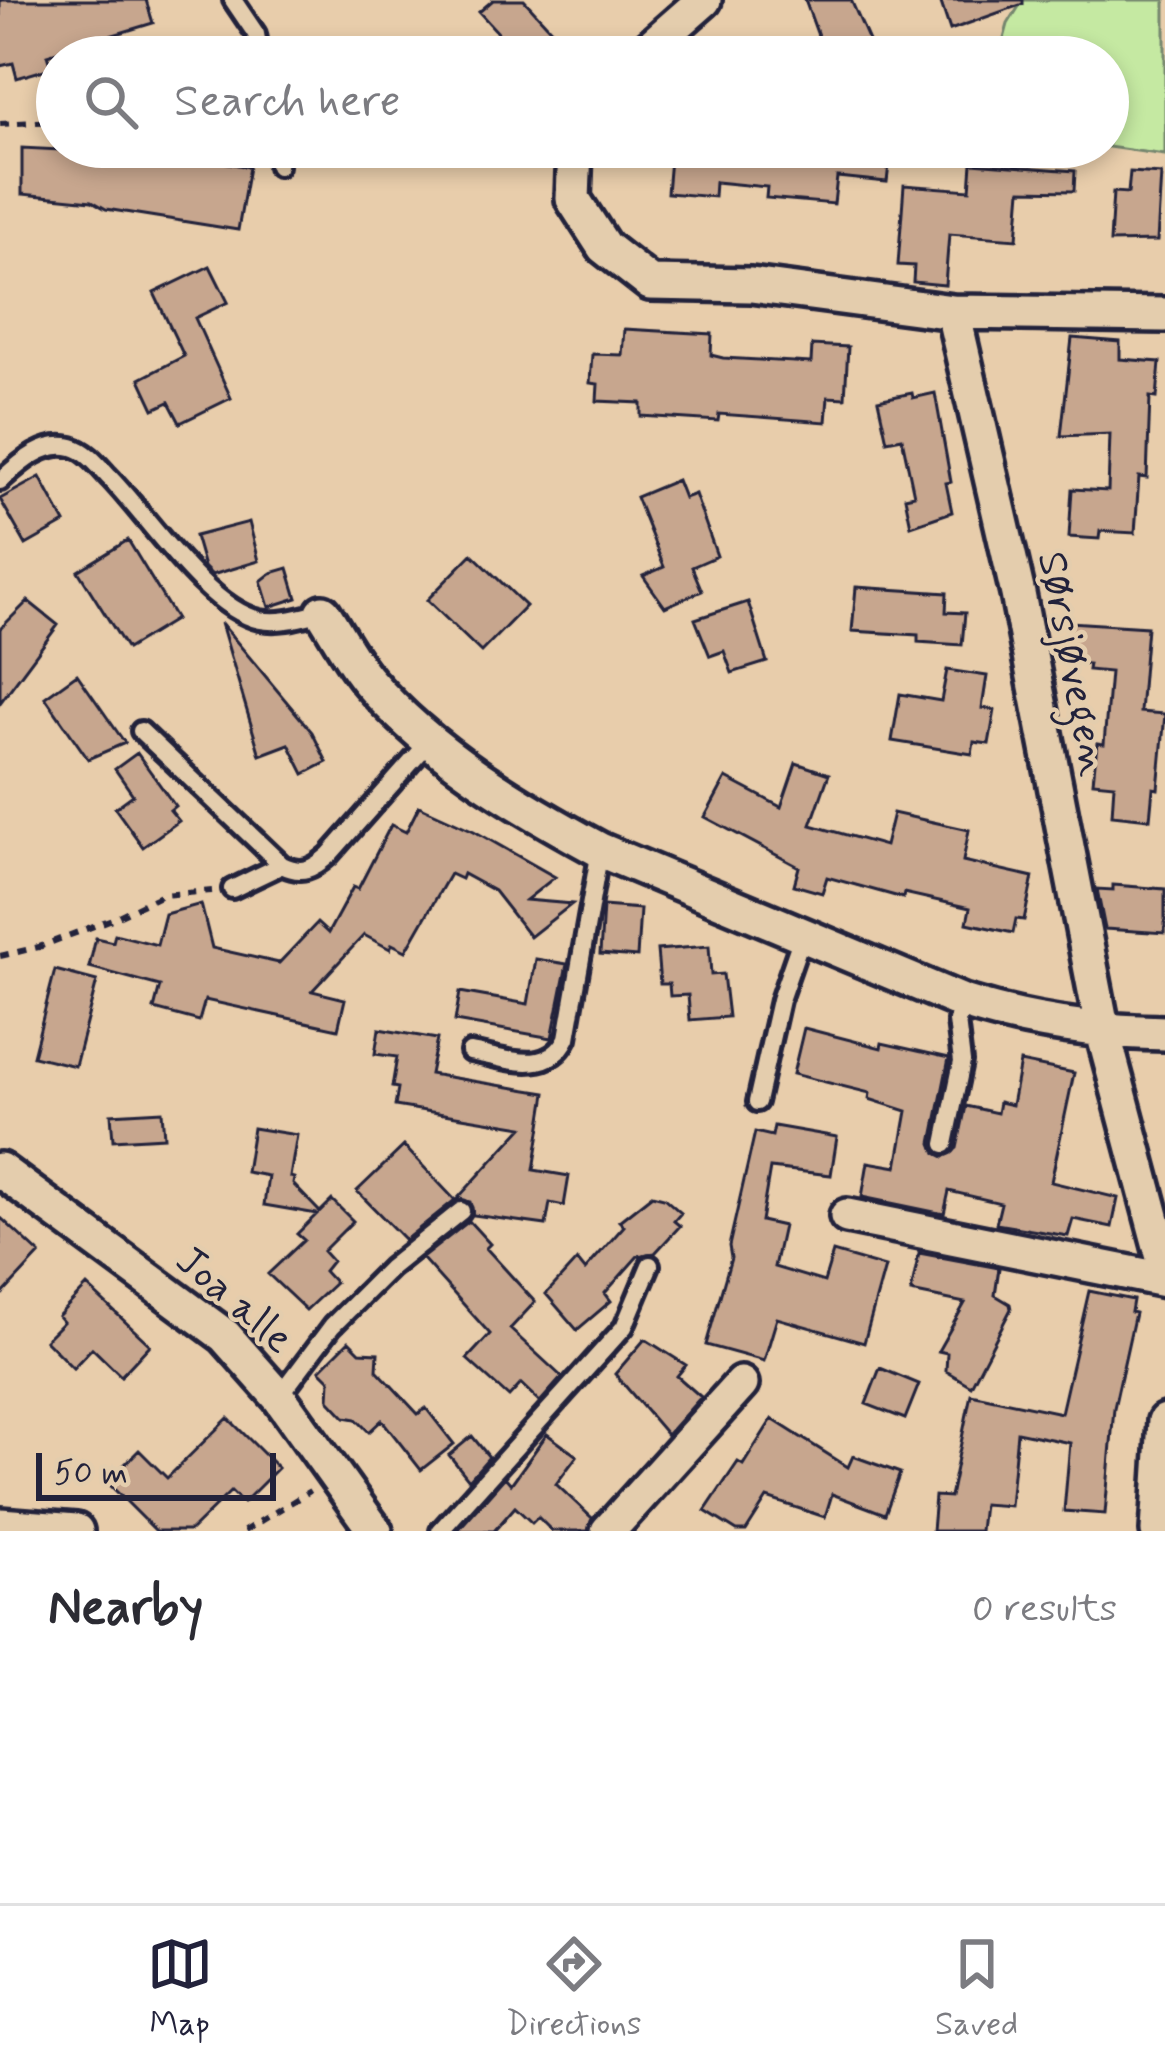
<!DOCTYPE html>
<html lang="en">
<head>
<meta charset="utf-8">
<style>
	:root { --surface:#fff; --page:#f7f7f7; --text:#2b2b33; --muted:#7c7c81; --line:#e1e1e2; --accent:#22223b }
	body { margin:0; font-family:Mynerve,sans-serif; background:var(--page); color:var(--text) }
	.scale { position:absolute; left:36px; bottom:30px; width:240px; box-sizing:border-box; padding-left:12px; border:6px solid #22223b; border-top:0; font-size:33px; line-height:42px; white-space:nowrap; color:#22223b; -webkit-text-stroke:9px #e4cdad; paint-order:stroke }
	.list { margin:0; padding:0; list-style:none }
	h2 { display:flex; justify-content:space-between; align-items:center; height:156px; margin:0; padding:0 48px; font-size:51px }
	h2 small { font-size:39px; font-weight:400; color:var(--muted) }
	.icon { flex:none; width:66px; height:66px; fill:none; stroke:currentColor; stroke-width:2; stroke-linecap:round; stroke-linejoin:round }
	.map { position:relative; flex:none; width:1165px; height:1531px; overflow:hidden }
	.search { position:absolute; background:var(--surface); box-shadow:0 6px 18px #0003; left:36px; right:36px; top:36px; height:132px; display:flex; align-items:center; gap:30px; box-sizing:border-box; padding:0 42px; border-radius:66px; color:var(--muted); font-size:45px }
	.sheet { height:372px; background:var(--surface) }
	nav { display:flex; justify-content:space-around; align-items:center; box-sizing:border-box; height:168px; border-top:3px solid var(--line); background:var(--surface); font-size:33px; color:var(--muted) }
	nav a { display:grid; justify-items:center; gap:6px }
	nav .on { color:var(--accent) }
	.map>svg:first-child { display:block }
	.green { fill:#c5e9a2; stroke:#74866e; stroke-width:3 }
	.building { fill:#c7a68e; stroke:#22223b; stroke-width:3 }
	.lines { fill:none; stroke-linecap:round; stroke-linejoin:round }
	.lane-casing { stroke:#22223b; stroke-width:26 }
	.street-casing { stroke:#22223b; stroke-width:42 }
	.path { stroke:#22223b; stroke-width:6; stroke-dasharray:9 9; stroke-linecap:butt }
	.lane { stroke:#e4cdad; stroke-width:16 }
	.street { stroke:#e4cdad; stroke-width:33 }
	.labels { text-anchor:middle; stroke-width:9; stroke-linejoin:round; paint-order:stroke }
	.street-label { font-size:42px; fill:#22223b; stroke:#e4cdad }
</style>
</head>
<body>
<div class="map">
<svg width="1165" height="1531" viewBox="0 0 1165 1531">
	<rect width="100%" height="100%" fill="#e8cdab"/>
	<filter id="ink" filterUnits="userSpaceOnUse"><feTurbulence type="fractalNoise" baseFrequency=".00833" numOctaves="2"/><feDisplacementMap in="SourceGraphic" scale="24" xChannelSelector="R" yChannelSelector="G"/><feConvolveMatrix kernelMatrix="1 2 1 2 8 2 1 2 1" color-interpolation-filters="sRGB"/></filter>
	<g filter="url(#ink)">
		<path class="green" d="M1023 0H1165V155L1108 147V57H999L1008 24Z"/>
		<path class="building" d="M0 0H146L153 23 47 55 51 68 17 78 13 63 0 66Z
			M493 0H524L557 36 534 57H520L479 12Z
			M805 0H851L876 57H836L829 38 820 41Z
			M940 0H1023V4L950 30Z
			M101 147H143L249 167 238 230 106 209 92 201 22 194V148L100 152Z
			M671 147 855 155V147H891L887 182 837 177 834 204 766 198 767 187 715 182 714 197 667 193Z
			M972 163 1075 171 1074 191 1021 190 1017 239 949 234 945 285 913 282 914 266 898 265 904 185 970 190Z
			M1130 172 1161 174 1157 241 1110 242 1113 192 1128 193Z
			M210 266 228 302 195 318 231 398 180 423 169 402 154 409 140 379 184 356 154 293Z
			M624 329 712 334 711 355 723 358 811 363 812 345 848 347 845 398 828 397 826 422 719 414 718 421 641 416V403L597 401 598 384 590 383 592 354 622 355Z
			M1072 338 1120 342V359L1160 362 1157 398 1150 397 1147 478 1139 477 1135 533 1100 531 1099 539 1069 537 1072 489 1108 491 1110 434 1061 436Z
			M912 393 913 398 935 393 951 482 946 483 952 512 911 526 905 497 914 495 902 438 887 441 878 400Z
			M40 477 65 523 26 545 0 499Z
			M677 480 684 498 695 494 717 556 692 567 702 591 665 607 643 576 664 567 636 497Z
			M249 522 259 561 212 575 204 567 195 536Z
			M128 540 176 619 127 649 78 571Z
			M472 554 526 606 481 652 427 600Z
			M288 568 297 598 269 607 261 581 271 573Z
			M856 587 947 593 946 612 965 613 962 645 918 642V635L852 631Z
			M28 601 58 625 0 703V629Z
			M748 602 767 662 732 673 724 651 710 656 695 619Z
			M1069 622 1147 627 1140 712 1165 714 1158 789 1153 788 1150 819 1112 815 1114 784 1093 782 1097 743 1104 744 1110 672 1088 670 1089 664 1066 662Z
			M221 623 312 732 327 762 304 774 289 744 260 755Z
			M947 670 987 676 982 708 995 710 989 744 974 742 972 754 892 741 900 694 941 701Z
			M77 674 125 743 88 759 45 697Z
			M137 753 175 806 170 810 179 821 143 847 115 808 133 795 115 769Z
			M796 763 829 774 811 825 885 846 893 813 969 830 963 861 1033 877 1024 920 1016 919 1013 933 967 923 970 908 904 893 903 898 827 877 822 893 794 885 799 867 705 817 726 778 781 807Z
			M419 806 474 831 555 877 526 900 572 904 530 937 494 891 463 874 461 879 450 874 406 951 392 944 390 949 364 935 312 991 345 999 338 1029 205 1000 199 1021 154 1009 160 986 89 967 96 938 113 942 115 934 157 945 165 914 201 904 212 948 279 963 317 923 328 933 353 887 358 889 391 825 406 832Z
			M1113 885 1165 889V933L1105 929 1097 889 1113 890Z
			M603 906 640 909 637 957 600 954Z
			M709 946 711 975 723 974 728 1017 690 1020 688 995 670 996 669 984H660L657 950Z
			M536 959 567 964 552 1038 455 1021 460 992 528 1004Z
			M55 970 97 981 75 1066 33 1056Z
			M804 1028 881 1048 882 1043 949 1058 932 1143 936 1153 944 1157 957 1148 966 1106 997 1113 999 1102 1012 1105 1020 1062 1074 1073 1051 1182 1118 1198 1112 1227 1073 1219 1068 1236 996 1224 1001 1203 949 1191 944 1214 862 1197 868 1162 897 1167 907 1111 869 1099 870 1093 793 1074Z
			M379 1029 437 1039 430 1074 546 1093 534 1170 569 1176 564 1206 550 1203 546 1225 473 1215 470 1202 457 1199 523 1127 395 1106 398 1088 392 1087 397 1057 375 1054Z
			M162 1111 164 1137 113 1140 111 1114Z
			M774 1126 837 1137 831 1175 770 1168 761 1221 783 1226 774 1267 824 1282 833 1252 885 1267 864 1343 777 1318 764 1361 706 1345 731 1258 729 1246 755 1132 772 1136Z
			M253 1128 297 1135 290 1177 294 1178 293 1184 320 1212 332 1200 353 1221 323 1251 332 1261 324 1271 335 1283 306 1310 268 1274 304 1240 297 1234 317 1214 264 1205 268 1176 246 1172Z
			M404 1146 455 1200 405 1240 357 1191Z
			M652 1195 664 1198 681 1213 674 1221 680 1226 655 1253 638 1256 605 1293 611 1301 577 1330 546 1294 577 1260 585 1270 624 1226 619 1221Z
			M0 1217 40 1254 0 1297Z
			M469 1221 490 1244 486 1248 535 1302 510 1329 562 1377 540 1402 521 1384 509 1397 467 1359 490 1334 422 1258Z
			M919 1253 999 1268 995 1295 1010 1304 1011 1309 971 1386 946 1371 947 1353 938 1351 965 1303 911 1292Z
			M87 1286 150 1345 121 1376 92 1348 73 1368 45 1340 63 1322 58 1316Z
			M1089 1291 1133 1300 1131 1312 1135 1313 1114 1408 1105 1514 1064 1511 1070 1443 1017 1432 1010 1506 983 1504 980 1531H932L935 1496 950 1497 971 1394 1061 1413Z
			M645 1339 686 1365 677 1376 701 1397 667 1435 615 1374Z
			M349 1341 360 1352 378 1353 377 1370 418 1414 426 1408 454 1444 421 1470 382 1420 369 1432 356 1419 345 1417 329 1400 330 1380 320 1370Z
			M880 1368 919 1384 905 1419 866 1404Z
			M228 1418 278 1468 243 1503 231 1491 190 1531H156L107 1482 139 1450 167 1478Z
			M772 1419 848 1467 853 1456 900 1473 885 1514 832 1494 825 1517 767 1498 746 1531H737L705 1511 738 1462 743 1465Z
			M547 1434 577 1456 556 1484 592 1518 588 1531H552L538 1517 532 1523 515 1507 494 1531H457L505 1477 511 1484Z
			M472 1436 489 1457 469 1480 449 1455Z"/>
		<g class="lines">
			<defs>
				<path id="lane" d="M233 0 256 34 260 57
					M275 147 278 166
					M0 481C19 464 44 440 72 447 87 451 98 465 108 476 146 514 206 608 260 620 281 624 302 617 323 612
					M141 731 282 865C302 875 313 869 329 855L429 742
					M232 889 282 865
					M470 1052C505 1058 548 1077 567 1038L600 850
					M757 1102 780 1000 803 934
					M945 1144 962 1062 957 1021 963 1002
					M279 1397 332 1326 390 1268 461 1211
					M440 1531 624 1327 650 1265"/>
				<path id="street" d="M639 57 704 0
					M575 147 573 199 604 247 650 283 751 285 953 312 1018 594 1103 1032 1165 1265
					M953 312 1165 315
					M323 612C338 635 351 661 369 682 431 754 517 805 600 850L963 1002C1030 1023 1094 1032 1165 1033
					M0 1170 225 1336 279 1397 375 1531
					M847 1216 1165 1280
					M0 1525 76 1531
					M608 1531 741 1384
					M1158 1531 1165 1421"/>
			</defs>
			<use href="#lane" class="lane-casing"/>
			<use href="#street" class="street-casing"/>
			<path class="path" d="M0 124 57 121
				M0 956 39 947 112 919 162 895 212 891
				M244 1531 310 1491"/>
			<use href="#lane" class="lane"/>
			<use href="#street" class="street"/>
		</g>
	</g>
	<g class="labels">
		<g class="street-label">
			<text transform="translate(1075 663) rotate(79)" y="15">Sørsjøvegen</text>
			<text transform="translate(236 1298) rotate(41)" y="15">Joa alle</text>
		</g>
	</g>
</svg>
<div class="scale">50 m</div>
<div class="search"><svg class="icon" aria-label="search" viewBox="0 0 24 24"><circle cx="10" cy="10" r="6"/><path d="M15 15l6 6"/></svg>Search here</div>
</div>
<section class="sheet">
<h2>Nearby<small>0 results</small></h2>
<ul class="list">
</ul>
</section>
<nav>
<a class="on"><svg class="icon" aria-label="map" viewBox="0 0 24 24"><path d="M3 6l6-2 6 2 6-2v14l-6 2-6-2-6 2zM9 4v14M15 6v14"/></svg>Map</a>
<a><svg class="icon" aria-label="directions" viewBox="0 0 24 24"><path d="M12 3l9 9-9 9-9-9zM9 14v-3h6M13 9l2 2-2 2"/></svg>Directions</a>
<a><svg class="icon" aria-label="saved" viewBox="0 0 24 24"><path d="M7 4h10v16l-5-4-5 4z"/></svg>Saved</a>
</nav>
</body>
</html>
